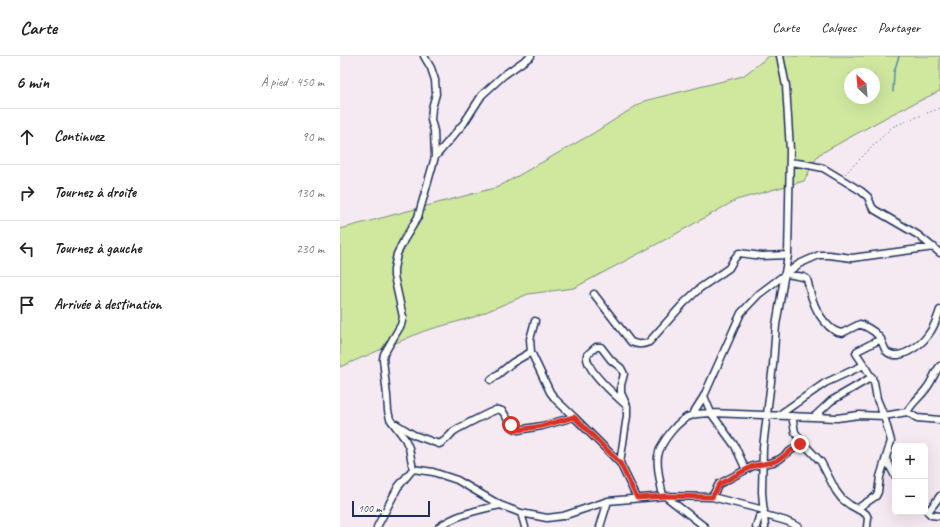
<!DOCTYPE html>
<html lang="fr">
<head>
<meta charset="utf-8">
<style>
	:root { --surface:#fff; --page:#f6f6f6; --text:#222; --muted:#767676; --line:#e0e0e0 }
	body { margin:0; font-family:Caveat,sans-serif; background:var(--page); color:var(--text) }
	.controls { position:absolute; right:12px; bottom:12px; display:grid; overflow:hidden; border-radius:6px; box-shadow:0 4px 16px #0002 }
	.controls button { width:36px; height:36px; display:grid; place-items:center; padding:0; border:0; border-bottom:1px solid var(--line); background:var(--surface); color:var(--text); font:20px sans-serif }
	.compass { position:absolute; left:504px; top:12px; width:36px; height:36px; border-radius:50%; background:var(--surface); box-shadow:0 4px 16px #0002; rotate:334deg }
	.scale { position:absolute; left:12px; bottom:10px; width:78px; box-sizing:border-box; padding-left:4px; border:2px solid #1b2f5e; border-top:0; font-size:11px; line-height:14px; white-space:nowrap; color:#1b2f5e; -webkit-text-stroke:3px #fdfcf7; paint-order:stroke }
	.stop { position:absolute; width:12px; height:12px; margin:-9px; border:3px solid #d93025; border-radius:50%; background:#fff }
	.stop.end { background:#d93025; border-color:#fff; box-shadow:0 1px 4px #0008 }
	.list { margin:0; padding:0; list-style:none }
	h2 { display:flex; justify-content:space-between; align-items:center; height:52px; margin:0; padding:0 16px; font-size:17px }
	h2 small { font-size:13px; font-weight:400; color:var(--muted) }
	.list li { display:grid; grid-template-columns:26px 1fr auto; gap:12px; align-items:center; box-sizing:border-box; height:56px; padding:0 16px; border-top:1px solid var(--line) }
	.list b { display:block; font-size:15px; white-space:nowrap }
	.list em { font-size:13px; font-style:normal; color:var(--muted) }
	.icon { flex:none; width:22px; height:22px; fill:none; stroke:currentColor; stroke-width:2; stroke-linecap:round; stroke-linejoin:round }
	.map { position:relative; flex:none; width:600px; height:471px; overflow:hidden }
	header { display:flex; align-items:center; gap:24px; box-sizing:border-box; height:56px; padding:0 20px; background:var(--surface); border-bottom:1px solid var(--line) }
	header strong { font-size:19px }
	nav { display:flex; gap:22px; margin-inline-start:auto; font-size:14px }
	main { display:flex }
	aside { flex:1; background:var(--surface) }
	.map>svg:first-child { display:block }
	.green { fill:#cfe89e; stroke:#758c7e; fill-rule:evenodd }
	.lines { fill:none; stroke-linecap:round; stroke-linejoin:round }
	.stream { stroke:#558ba8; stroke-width:1.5 }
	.minor-casing { stroke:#1b2f5e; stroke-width:9 }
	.path { stroke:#1b2f5e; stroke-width:1; stroke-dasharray:1 3; stroke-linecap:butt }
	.minor { stroke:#fdfcf7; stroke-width:6 }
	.route { stroke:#d93025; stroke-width:5 }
</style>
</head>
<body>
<header>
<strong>Carte</strong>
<nav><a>Carte</a><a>Calques</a><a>Partager</a></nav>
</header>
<main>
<aside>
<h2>6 min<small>À pied · 450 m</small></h2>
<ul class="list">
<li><svg class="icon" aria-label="ahead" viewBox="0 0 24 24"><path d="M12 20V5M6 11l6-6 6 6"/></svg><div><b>Continuez</b></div><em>90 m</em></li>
<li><svg class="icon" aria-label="right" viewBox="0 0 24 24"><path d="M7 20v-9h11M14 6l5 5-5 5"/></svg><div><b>Tournez à droite</b></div><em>130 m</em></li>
<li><svg class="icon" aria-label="left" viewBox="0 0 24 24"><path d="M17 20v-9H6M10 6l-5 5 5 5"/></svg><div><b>Tournez à gauche</b></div><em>230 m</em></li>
<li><svg class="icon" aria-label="arrive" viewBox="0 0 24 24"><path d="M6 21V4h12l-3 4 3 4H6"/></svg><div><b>Arrivée à destination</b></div></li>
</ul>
</aside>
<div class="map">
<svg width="600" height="471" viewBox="0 0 600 471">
	<rect width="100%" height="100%" fill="#f6eaf2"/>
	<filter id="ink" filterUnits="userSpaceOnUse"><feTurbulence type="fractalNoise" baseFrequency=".025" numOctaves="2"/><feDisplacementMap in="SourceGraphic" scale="8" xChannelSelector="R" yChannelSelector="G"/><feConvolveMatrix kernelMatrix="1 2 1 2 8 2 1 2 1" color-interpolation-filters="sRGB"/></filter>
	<g filter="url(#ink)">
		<path class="green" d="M429 0H600V35L552 58 478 99 464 125 396 144 334 179 234 232 188 238 134 261 84 275 0 311V173L158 131 252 78 304 45 403 20ZM510 18H534V42H510Z"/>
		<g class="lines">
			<path class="stream" d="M553 36 554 16 559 0"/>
			<defs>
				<path id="minor" d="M95 101 124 67 142 39 164 19 191 0
					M450 106 464 108 483 112 521 135 528 141 532 151 535 154 578 179 600 197
					M447 218 463 221 467 223C469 230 470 238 473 245 477 257 489 276 502 277L520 268C527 271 538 277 541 284 543 288 544 292 546 295 558 307 581 289 588 279 594 272 597 263 600 254
					M254 238 291 286C298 289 302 289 309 286L344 247 360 232 389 212 394 203 399 197 422 200 448 199
					M195 265 190 283 191 296 210 336 216 344 234 361
					M524 309 516 297 517 295 541 283
					M151 324 172 307 191 296
					M364 340 371 357 395 390 406 414
					M567 356C572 347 580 341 586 333 592 326 594 317 600 310
					M352 359 364 340 401 257 419 238 459 208 479 199H489L512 202 594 191
					M439 359 485 327 524 309 534 326 537 343 544 360 551 385 540 421 538 436 536 440 518 452
					M475 360 491 345 532 321
					M56 368 74 379 99 388C106 385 108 381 113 376 116 373 152 355 156 354 158 353 160 354 162 355 168 361 169 371 178 374L202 370 234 361 280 407 297 442
					M462 386 481 406 496 435 502 443 510 449 526 458 528 462 527 471
					M546 403 555 420
					M280 407 287 360V350L281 337V329L284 318 281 312 271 304 261 291H256L247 299C244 313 276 340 287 350
					M73 413 93 416 117 424 160 449 181 457 207 462 223 460 268 445 325 440 372 441 424 454
					M323 440C321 429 316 411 318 400 320 387 339 362 353 359 358 357 365 358 371 357L497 362 519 359 544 360 567 356 577 362 600 364
					M325 440 365 471
					M372 441 379 428 413 410 433 406 440 403 462 386 455 376 452 360
					M585 452 591 459 600 460
					M588 456 600 440
					M181 457 185 471
					M37 471 58 431 73 413 69 392 65 383 50 363 48 355 47 340 43 303 44 298 61 269 63 261 54 220V213L57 198 64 184 78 161 95 101 94 75 91 64 92 52 96 38 95 24 91 12 84 0
					M99 471C117 458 139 454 160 449
					M260 471 268 445
					M416 471 419 461 425 459 446 465 459 471
					M425 471 422 436 423 391 433 309 436 269 448 199 450 94 446 30 440 0"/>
			</defs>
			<use href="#minor" class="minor-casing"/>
			<path class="path" d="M505 118 552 71 600 52"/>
			<use href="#minor" class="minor"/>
		</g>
	</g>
	<g class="lines" filter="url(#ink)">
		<path class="route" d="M171 369 174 373 178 374 202 370 234 361 280 407 297 442 325 440 372 441 380 428 413 410 433 406 440 403 460 388"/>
	</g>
</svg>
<div class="controls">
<button>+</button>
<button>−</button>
</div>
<svg class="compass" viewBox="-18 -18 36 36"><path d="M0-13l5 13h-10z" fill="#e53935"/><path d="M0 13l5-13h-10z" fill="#767676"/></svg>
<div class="scale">100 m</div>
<div class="stop" style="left:171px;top:369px"></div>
<div class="stop end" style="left:460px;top:388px"></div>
</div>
</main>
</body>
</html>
